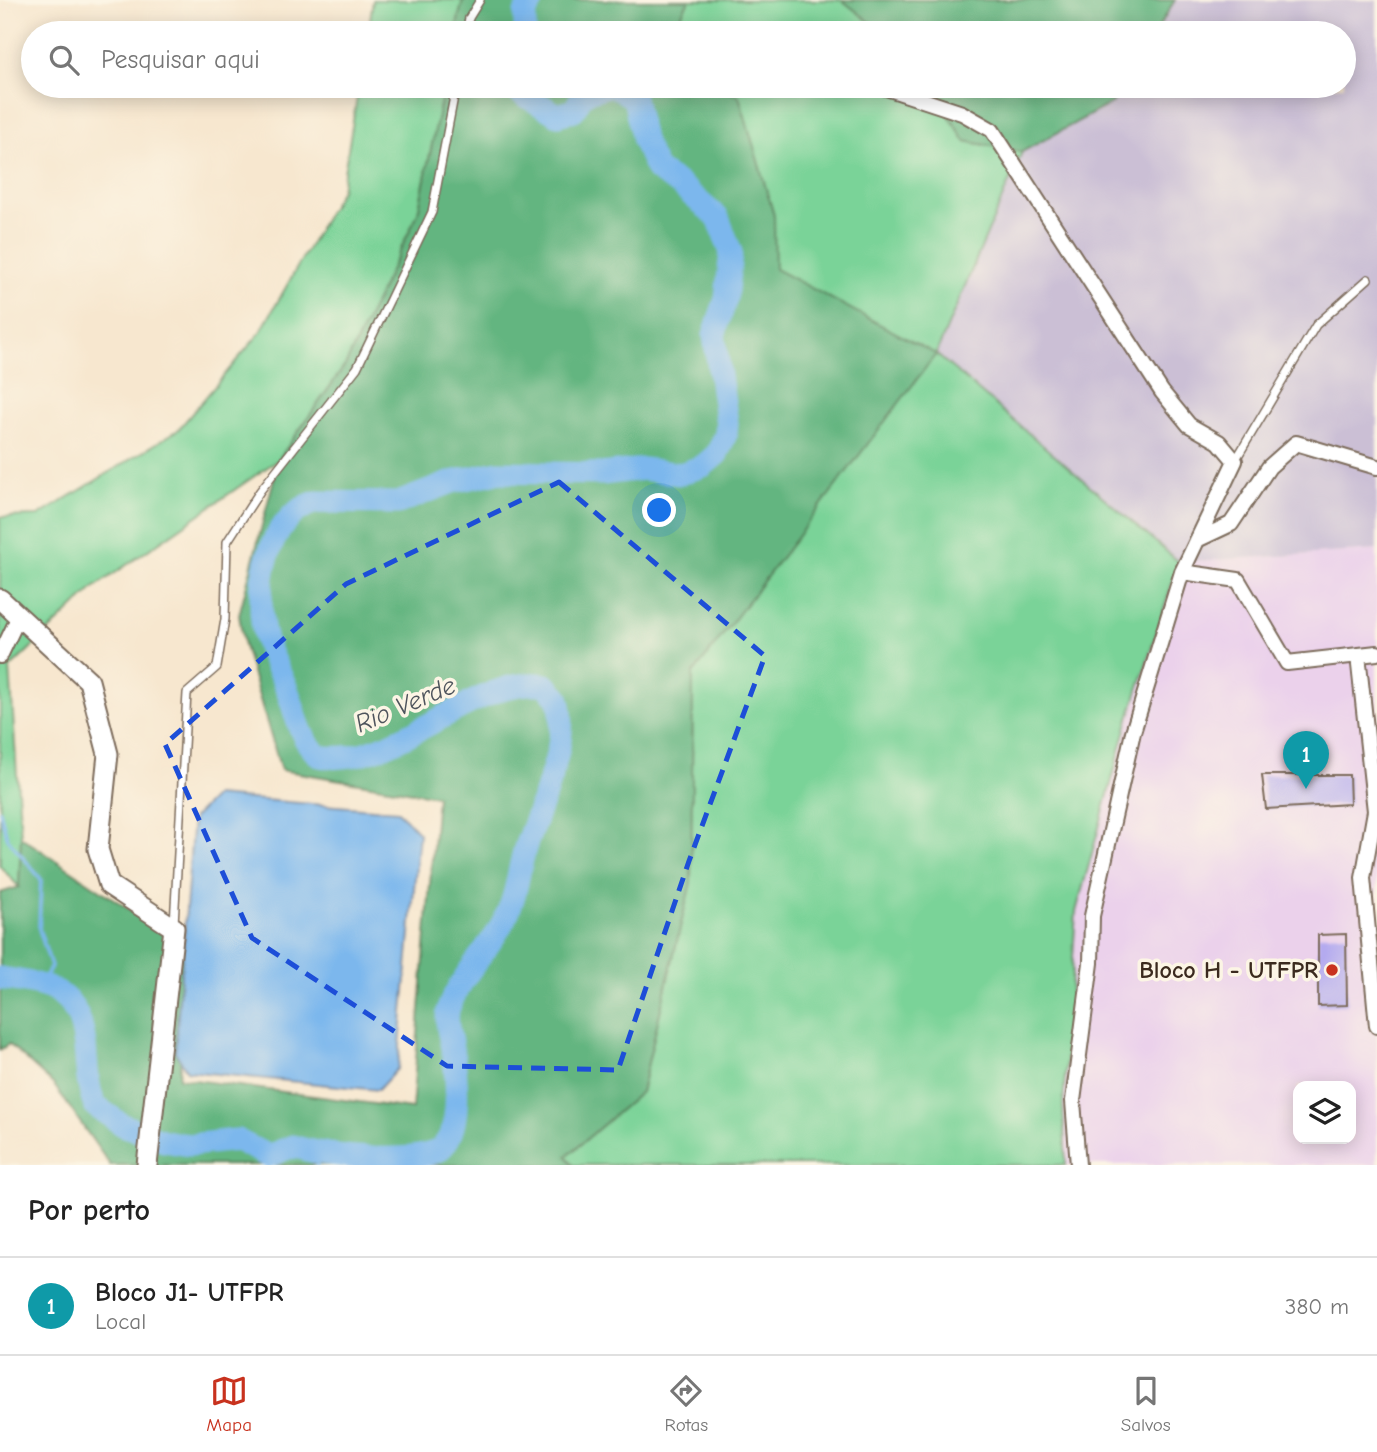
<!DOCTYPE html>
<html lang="pt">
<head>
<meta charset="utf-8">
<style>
	:root { --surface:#fff; --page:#f6f6f6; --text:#222; --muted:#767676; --line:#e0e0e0; --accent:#c8321e }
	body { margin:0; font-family:"Comic Neue",sans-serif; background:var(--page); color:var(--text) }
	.controls { position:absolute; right:21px; bottom:21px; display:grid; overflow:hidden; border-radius:14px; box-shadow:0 4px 18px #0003 }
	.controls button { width:63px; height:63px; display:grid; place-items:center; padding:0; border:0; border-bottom:2px solid var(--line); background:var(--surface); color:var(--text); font:35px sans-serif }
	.you { position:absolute; left:660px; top:511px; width:24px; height:24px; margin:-18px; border:5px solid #fff; border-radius:50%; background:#1a73e8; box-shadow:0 0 0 10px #1a73e833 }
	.badge { display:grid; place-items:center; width:46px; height:46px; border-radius:50%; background:var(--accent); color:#fff; font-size:23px; font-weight:700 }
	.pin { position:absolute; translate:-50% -58px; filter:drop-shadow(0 2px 4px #0008) }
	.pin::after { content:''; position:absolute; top:37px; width:24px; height:21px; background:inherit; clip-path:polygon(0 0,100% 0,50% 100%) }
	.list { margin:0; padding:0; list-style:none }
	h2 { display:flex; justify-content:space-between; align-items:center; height:91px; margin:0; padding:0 28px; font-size:30px }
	h2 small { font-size:23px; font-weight:400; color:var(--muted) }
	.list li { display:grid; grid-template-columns:46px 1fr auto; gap:21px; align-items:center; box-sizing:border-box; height:98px; padding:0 28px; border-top:2px solid var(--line) }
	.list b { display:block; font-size:26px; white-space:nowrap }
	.list p { margin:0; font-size:23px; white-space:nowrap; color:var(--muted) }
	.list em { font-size:23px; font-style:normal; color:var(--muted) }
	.icon { flex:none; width:38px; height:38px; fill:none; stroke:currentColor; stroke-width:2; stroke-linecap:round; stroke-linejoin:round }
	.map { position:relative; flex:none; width:1377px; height:1165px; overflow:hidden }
	.search { position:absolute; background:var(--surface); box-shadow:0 4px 18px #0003; left:21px; right:21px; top:21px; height:77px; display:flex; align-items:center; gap:18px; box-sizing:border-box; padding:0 24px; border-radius:38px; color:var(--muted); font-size:26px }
	.sheet { height:189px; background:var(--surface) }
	nav { display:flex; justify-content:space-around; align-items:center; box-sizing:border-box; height:98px; border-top:2px solid var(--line); background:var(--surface); font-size:19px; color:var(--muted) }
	nav a { display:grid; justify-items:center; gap:4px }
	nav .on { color:var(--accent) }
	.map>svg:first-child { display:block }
	.built { fill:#ebd1eb; fill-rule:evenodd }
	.industrial { fill:#cbbfd5 }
	.green { fill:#7ad398; stroke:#5a7e5b; stroke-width:2 }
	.forest { fill:#63b580; stroke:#4f704f; stroke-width:2 }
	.water { fill:#7bb7ed; stroke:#5b7086; stroke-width:2 }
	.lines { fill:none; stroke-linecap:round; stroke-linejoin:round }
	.stream { stroke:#7bb7ed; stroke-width:3.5 }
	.river { stroke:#7bb7ed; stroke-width:23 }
	.building { fill:#b4aaef }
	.service-casing { stroke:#7d6c5c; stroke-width:10 }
	.minor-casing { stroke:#7d6c5c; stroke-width:18 }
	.tertiary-casing { stroke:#7d6c5c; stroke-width:23 }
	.service { stroke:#fff; stroke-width:7 }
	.minor { stroke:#fff; stroke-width:14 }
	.tertiary { stroke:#fff; stroke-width:19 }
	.marked { fill:none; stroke:#1d4ed8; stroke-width:5; stroke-dasharray:14 9; stroke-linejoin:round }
	.poi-dot { fill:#c8321e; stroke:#fcf5e5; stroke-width:2.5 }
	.labels { text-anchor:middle; stroke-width:7; stroke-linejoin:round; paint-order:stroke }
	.poi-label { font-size:24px; font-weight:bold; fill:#3b2a1e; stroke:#fcf5e5; text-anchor:end }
	.water-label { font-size:26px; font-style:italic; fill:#4e545c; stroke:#fcf5e5 }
</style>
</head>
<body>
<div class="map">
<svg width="1377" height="1165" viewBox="0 0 1377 1165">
	<rect width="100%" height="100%" fill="#fcf5e5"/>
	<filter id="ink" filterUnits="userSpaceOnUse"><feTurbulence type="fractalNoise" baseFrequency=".0143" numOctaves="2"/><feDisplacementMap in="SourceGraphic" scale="14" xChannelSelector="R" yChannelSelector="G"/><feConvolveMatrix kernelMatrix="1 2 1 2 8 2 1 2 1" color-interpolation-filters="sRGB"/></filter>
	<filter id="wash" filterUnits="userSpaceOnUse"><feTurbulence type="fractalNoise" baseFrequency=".00686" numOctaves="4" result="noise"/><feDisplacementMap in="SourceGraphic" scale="28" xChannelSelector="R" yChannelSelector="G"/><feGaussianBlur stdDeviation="1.57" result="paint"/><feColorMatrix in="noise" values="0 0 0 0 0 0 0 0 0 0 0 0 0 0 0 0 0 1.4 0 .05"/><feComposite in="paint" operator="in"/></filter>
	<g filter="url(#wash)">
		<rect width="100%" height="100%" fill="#f7e7cf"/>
		<path class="built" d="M1377 550V1165H1066L1063 1106 1076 912 1127 725 1179 562ZM1298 1086H1351V1139H1298Z"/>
		<path class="industrial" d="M1175 0H1377V550L1179 562 936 354 1022 152 1112 103 1123 86H1344V33H1155Z"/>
		<path class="green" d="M373 0H463L455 33H368Z
			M689 0H842L884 33H672Z
			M359 86H444L418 213 346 364 279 459 95 587 10 668 21 837 19 887 0 866V517L38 516 178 430 260 333 341 190Z
			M716 86H930L965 141 1022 152 936 354 1179 562 1127 725 1076 912 1063 1106 1066 1165H573L567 1156 641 1092 691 882 693 674 935 354 774 269V216L739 97Z"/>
		<path class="forest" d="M463 0H689L672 33H455Z
			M842 0H1175L1155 33H884Z
			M444 86H716L739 96 774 216 775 269 936 354 693 674 691 882 641 1092 567 1156 573 1165H110L54 1085 9 1044 0 1050V893L19 887 21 837 190 950 179 1078 412 1109 437 796 281 770 244 646 239 615 279 459 346 364 418 213Z
			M930 86H1123L1112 103 1022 152 965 141Z"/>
		<path class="water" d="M215 796 398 811 419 833 398 1068 378 1090 187 1071 175 1052 193 818Z"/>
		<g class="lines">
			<path class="stream" d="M0 811 7 838 41 879 39 929 51 966 43 984
				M306 1151 317 1165"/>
			<path class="river" d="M525 33V13L533 0
				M513 86 520 93 558 115 574 110 584 93 608 86
				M0 978C48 985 79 988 85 1046 87 1066 87 1087 95 1106L123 1125 164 1141 189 1145 237 1140 268 1156 293 1146C323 1157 411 1165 439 1150 463 1132 457 1075 452 1048 450 1035 444 1020 449 1007 463 971 496 943 510 907 518 888 519 865 526 845 540 804 572 740 558 697L546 685C482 671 391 771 320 756 300 741 297 717 289 695 283 676 271 660 266 641 253 594 264 518 316 502L398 503 452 482 498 472 602 474 643 469 680 474 703 466 717 454 726 434 727 423 714 335 726 299 731 252 718 218 680 185 657 170 643 140 634 98 613 86"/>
		</g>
		<g id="blocks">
			<path class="building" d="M1262 775H1349L1350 804 1266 809Z
				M1346 934 1347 1005 1318 1006V935Z"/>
		</g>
	</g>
	<g filter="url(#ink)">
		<use href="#blocks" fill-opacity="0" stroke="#7d6c5c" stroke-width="2"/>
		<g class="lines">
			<defs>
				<path id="service" d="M466 33 469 18 480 0
					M1235 461 1316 325 1368 279
					M174 924 187 693 217 667 225 619 227 542 260 491 357 368 432 212 456 86"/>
				<path id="minor" d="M880 86 962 113 992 130 1162 392 1189 425 1219 442 1235 461 1182 572 1133 732 1092 916 1091 963 1073 1101 1078 1165
					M1197 540 1231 524 1269 467 1296 443 1377 467
					M1182 572 1238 580 1287 663 1377 653
					M1358 655 1375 811 1363 878 1377 1026
					M0 656 19 616"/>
				<path id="tertiary" d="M0 599 89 681 108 754 98 849 109 885 174 928 147 1165"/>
			</defs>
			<use href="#service" class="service-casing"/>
			<use href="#minor" class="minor-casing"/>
			<use href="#tertiary" class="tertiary-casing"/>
			<use href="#service" class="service"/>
			<use href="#minor" class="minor"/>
			<use href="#tertiary" class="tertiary"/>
		</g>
	</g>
	<path class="marked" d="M559 482 765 656 689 861 618 1070 447 1066 252 938 165 744 346 584Z"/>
	<circle class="poi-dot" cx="1332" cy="970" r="7"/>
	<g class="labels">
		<g class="poi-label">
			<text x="1318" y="978">Bloco H - UTFPR</text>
		</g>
		<g class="water-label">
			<text transform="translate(405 704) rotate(-23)" y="9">Rio Verde</text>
		</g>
	</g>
</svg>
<div class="controls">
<button><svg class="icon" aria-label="layers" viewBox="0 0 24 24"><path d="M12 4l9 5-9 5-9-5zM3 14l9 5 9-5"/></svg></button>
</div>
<div class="you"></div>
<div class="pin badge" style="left:1306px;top:789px;background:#0f9aa8">1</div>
<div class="search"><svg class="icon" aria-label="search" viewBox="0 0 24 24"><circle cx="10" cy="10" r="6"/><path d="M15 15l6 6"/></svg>Pesquisar aqui</div>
</div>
<section class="sheet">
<h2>Por perto<small></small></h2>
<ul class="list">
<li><span class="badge" style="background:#0f9aa8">1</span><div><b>Bloco J1- UTFPR</b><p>Local</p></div><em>380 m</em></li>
</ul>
</section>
<nav>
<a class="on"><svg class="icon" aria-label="map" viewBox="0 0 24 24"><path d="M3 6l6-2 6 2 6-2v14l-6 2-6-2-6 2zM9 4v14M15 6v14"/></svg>Mapa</a>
<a><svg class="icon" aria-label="directions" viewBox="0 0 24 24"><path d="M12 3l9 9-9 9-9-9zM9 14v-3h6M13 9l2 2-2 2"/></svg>Rotas</a>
<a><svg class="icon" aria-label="saved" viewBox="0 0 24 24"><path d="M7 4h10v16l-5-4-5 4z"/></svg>Salvos</a>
</nav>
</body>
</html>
